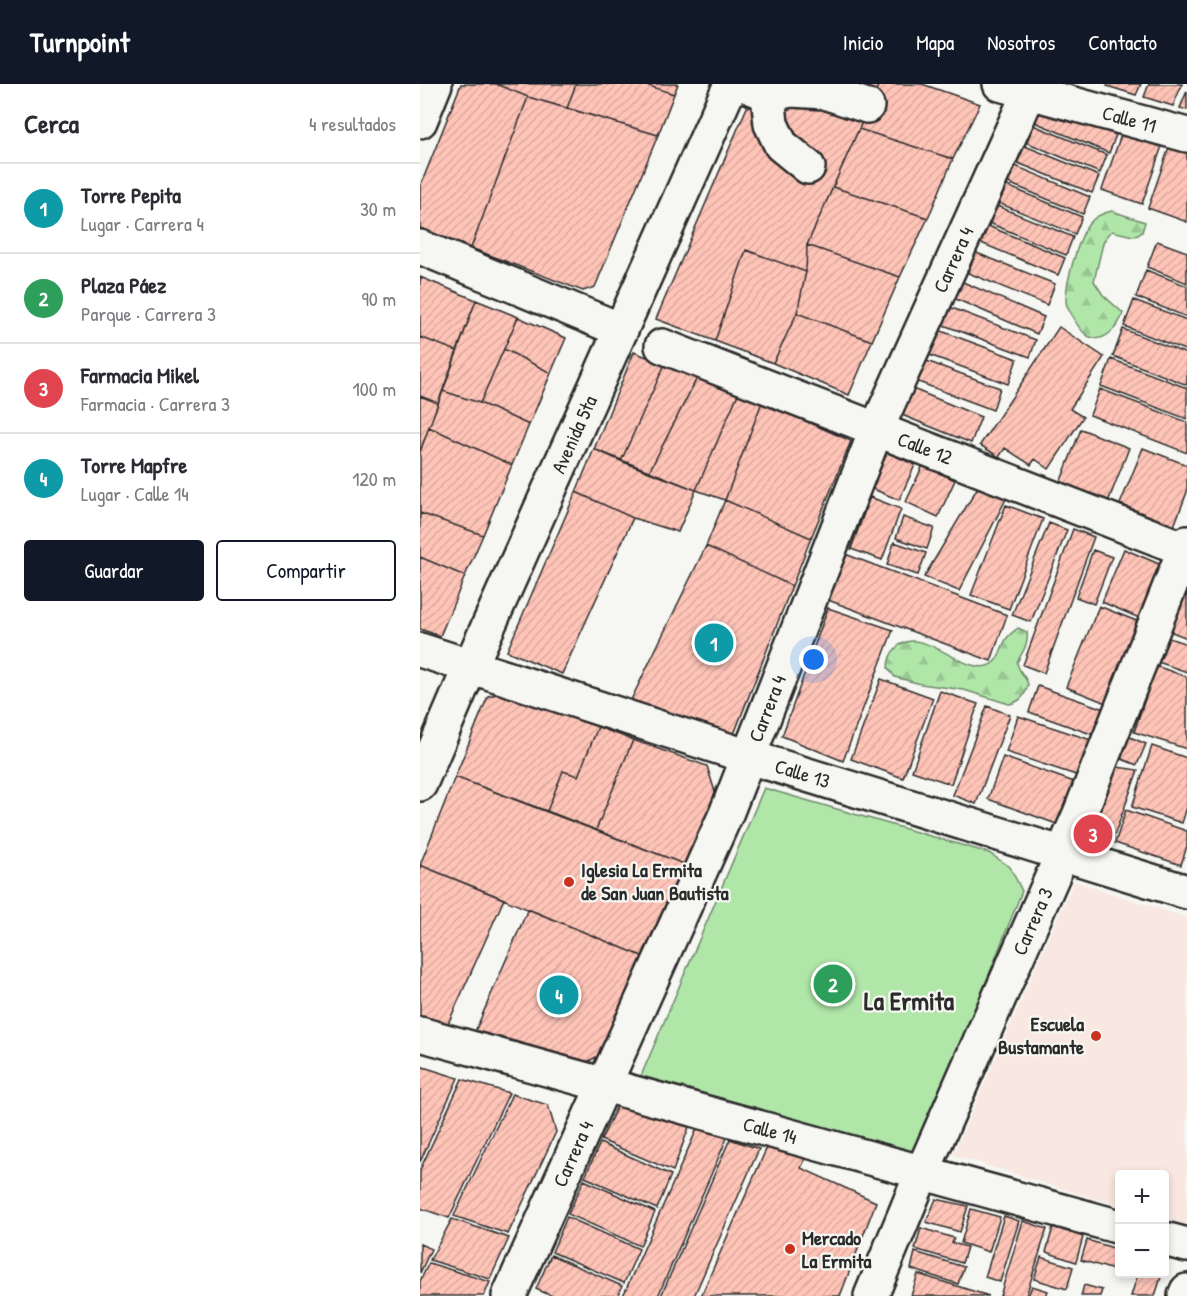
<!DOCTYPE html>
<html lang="es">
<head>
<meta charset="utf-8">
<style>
	:root { --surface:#fff; --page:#f2f2f3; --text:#2b2b33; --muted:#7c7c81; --line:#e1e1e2; --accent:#111827 }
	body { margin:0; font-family:"Patrick Hand",sans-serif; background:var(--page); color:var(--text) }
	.controls { position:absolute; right:18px; bottom:18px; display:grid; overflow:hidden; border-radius:6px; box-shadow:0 3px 9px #0003 }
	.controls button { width:54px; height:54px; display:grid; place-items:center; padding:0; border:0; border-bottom:2px solid var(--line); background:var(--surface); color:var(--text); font:30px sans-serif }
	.you { position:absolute; left:394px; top:576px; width:21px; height:21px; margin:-15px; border:4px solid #fff; border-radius:50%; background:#1a73e8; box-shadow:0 0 0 9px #1a73e833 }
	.badge { display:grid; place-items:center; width:39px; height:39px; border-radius:50%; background:var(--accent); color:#fff; font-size:20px; font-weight:700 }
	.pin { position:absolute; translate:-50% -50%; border:3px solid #fff; box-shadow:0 2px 6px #0006 }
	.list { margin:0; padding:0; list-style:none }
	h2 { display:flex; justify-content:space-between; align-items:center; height:78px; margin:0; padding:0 24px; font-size:26px }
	h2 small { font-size:20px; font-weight:400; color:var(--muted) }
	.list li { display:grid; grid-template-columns:39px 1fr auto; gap:18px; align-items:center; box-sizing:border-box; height:90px; padding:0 24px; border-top:2px solid var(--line) }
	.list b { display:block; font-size:22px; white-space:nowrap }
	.list p { margin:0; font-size:20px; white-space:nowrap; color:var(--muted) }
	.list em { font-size:20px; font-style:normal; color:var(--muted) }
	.actions { display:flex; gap:12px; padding:18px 24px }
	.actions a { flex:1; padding:14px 0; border:2px solid var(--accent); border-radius:6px; text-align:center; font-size:21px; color:var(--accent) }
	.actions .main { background:var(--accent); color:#fff }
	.map { position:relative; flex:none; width:767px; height:1212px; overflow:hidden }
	header { display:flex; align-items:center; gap:36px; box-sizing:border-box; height:84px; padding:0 30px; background:var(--accent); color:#fff }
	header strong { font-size:28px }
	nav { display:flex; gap:33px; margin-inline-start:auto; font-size:21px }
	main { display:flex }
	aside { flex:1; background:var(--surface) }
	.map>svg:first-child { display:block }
	.built { fill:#f9e7e1 }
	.forest { fill:url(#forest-firs); stroke:#6e896a; stroke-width:1.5 }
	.park { fill:#b0e7a9; stroke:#6e896a; stroke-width:1.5 }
	.building { fill:url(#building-hatch); stroke:#2b2b2b; stroke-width:1.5 }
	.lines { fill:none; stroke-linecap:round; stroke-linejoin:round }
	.minor-casing { stroke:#2b2b2b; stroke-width:38 }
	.minor { stroke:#f6f6f2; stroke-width:33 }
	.poi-dot { fill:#c8321e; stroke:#f6f6f2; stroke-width:2 }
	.labels { text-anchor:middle; stroke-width:4.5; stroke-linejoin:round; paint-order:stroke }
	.street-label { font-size:20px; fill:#2b2b2b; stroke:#f6f6f2 }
	.poi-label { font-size:20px; font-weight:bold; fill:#2b2b2b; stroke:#f6f6f2; text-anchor:start }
	.district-label { font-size:26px; font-weight:bold; fill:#2b2b2b; stroke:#f6f6f2 }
</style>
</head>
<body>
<header>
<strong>Turnpoint</strong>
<nav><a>Inicio</a><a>Mapa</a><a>Nosotros</a><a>Contacto</a></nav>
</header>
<main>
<aside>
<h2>Cerca<small>4 resultados</small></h2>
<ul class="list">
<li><span class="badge" style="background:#0f9aa8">1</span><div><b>Torre Pepita</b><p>Lugar · Carrera 4</p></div><em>30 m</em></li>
<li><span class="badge" style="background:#2e9e5b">2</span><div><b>Plaza Páez</b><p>Parque · Carrera 3</p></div><em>90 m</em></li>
<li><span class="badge" style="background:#e0444e">3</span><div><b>Farmacia Mikel</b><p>Farmacia · Carrera 3</p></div><em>100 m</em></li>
<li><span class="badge" style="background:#0f9aa8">4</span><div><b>Torre Mapfre</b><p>Lugar · Calle 14</p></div><em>120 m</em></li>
</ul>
<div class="actions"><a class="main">Guardar</a><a>Compartir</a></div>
</aside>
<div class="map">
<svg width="767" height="1212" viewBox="0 0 767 1212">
	<defs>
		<pattern id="forest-firs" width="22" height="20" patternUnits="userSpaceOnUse" patternTransform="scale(1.5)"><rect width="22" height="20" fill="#b0e7a9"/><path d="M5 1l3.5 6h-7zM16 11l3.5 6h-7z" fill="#98c692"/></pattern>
		<pattern id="building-hatch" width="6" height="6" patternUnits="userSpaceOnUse" patternTransform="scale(1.5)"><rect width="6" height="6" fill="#ffc4b8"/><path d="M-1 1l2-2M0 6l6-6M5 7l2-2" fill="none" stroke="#dba99e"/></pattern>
	</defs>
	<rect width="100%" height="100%" fill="#f6f6f2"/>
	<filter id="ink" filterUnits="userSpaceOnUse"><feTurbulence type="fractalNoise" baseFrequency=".0167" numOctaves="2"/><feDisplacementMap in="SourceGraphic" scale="12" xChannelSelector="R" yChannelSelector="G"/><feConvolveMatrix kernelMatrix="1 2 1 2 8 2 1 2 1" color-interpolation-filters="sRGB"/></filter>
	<g filter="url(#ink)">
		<path class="built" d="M654 797 767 834V1144L745 1136 744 1090H700L699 1122 533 1071Z"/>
		<path class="forest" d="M692 127 725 138 722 148 718 151 713 152 692 147 688 150 683 159 674 197 683 211 703 229C699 242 684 261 668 252 660 247 650 230 647 222 642 207 659 154 668 141 674 133 681 129 692 127Z
			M598 544 607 548C609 560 602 569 597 578 598 588 607 593 608 601 605 612 600 618 589 620L544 606 501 600 475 593 468 584C468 576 470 570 476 564 500 539 541 589 567 582 579 579 580 566 585 557 588 551 593 548 598 544Z"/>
		<path class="park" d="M344 704 569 769 590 783 602 807 498 1070 221 992Z"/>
		<path class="building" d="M41 0H76L108 13 51 164 0 144V103Z
			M76 0H156L147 24 108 13Z
			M156 0H223L254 10 238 51 147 24Z
			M223 0H258L254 10Z
			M337 0H459L387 161 386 188 326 166 295 257 236 235Z
			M459 0H502L560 20 533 75 439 45Z
			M688 0H721L716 11 687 2Z
			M729 0H762L753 22 724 13Z
			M767 7V26L760 24Z
			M108 13 238 51 175 203 163 207 51 164Z
			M612 17 696 51 689 69 605 34Z
			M603 37 687 71 680 89 596 54Z
			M439 45 533 75 508 134 413 103Z
			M703 45 743 59 722 120 682 106Z
			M595 58 679 92 672 109 588 75Z
			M751 58 767 64V138L728 124Z
			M586 78 670 113 663 130 579 95Z
			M578 98 662 133 655 150 571 116Z
			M413 103 508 134 480 193 387 161Z
			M570 119 653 153 646 171 562 136Z
			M561 139 645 174 638 191 554 156Z
			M737 157 767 168V199L727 183Z
			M387 161 480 193 452 257 377 229 386 188Z
			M326 166 386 188 377 229 353 279 295 257Z
			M549 166 635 200 627 221 541 186Z
			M726 186 767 202V233L716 213Z
			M0 193 56 216 37 267 0 253Z
			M536 195 624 233 617 250 529 212Z
			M56 216 98 233 60 319 23 307Z
			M714 216 767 236V267L704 242Z
			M524 221 616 256 610 273 518 239Z
			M377 229 452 257 429 311 353 279Z
			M98 233 146 254 131 289 84 265Z
			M639 243 684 273 650 325 663 333 629 385 615 375 611 381 585 364 579 373 560 361Z
			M513 244 597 275 588 300 504 269Z
			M703 245 767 270V301L693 272Z
			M0 253 37 267 18 319 0 312Z
			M84 265 131 289 109 341 60 319Z
			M214 268 245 280 201 377 174 365Z
			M501 275 580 304 573 326 493 296Z
			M691 275 767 304V335L681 302Z
			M245 280 277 294 229 388 201 377Z
			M277 294 318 310 276 406 229 388Z
			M488 303 561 333 551 359 477 329Z
			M680 305 767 338V369L670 331Z
			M23 307 60 319 109 341 92 381 9 343Z
			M318 310 342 318 305 416 276 406Z
			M0 312 18 319 0 368Z
			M342 318 431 357 391 454 305 416Z
			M9 343 92 381 63 451 0 429V368Z
			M661 345 709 364 688 418 640 399Z
			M723 364 767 381V408L754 442 700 420Z
			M174 365 276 406 258 448 213 434 156 408Z
			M467 368 495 381 479 416 451 404Z
			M503 381 535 396 518 433 486 418Z
			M558 403 587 413 539 507 504 493Z
			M156 408 213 434 142 590 87 567Z
			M450 413 481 425 462 476 431 465Z
			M305 416 391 454 372 502 286 462Z
			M586 421 623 435 589 525 551 511Z
			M0 429 63 451 45 492 0 473Z
			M483 433 514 444 507 465 476 454Z
			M629 439 647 446 611 538 592 531Z
			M653 445 674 453 624 589 603 581Z
			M474 458 506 469 498 491 467 481Z
			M286 462 372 502 314 650 211 616Z
			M704 465 746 483 724 536 682 518Z
			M673 466 692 473 674 520 656 513Z
			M425 470 587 531 571 577 408 516Z
			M0 473 45 492 20 552 0 545Z
			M767 494V554L747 546Z
			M679 522 719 538 686 619 646 603Z
			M408 524 473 546 423 677 362 652Z
			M746 553 767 560V588L738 578Z
			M736 582 767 593V665L714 648Z
			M461 595 513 614 483 694 431 675Z
			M618 602 684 625 674 651 609 628Z
			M520 607 558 620 531 700 492 687Z
			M82 609 178 643 158 692 143 687 127 727 35 693 68 612Z
			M567 622 590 631 556 720 533 711Z
			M598 632 671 656 659 692 586 668Z
			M178 643 213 656 176 746 127 727 143 687 158 692Z
			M703 650 726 660 717 681 694 672Z
			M213 656 287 682 296 711 264 780 176 746Z
			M732 662 767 674V723L762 739 712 723Z
			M583 673 657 699 642 742 568 715Z
			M690 682 718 686 693 755 664 745Z
			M35 693 264 780 222 872 0 781Z
			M706 726 767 747V762L761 781 695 759Z
			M0 781 84 815 27 942 0 934Z
			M108 825 222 872 185 968 162 981 54 950Z
			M0 982 38 994 0 1078Z
			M42 995 89 1009 29 1134 0 1124V1086Z
			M92 1010 128 1021 136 1048 88 1150 34 1132Z
			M197 1022 269 1043 253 1087 181 1056Z
			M277 1045 307 1054 238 1212H203Z
			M310 1055 339 1065 274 1212H241Z
			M180 1059 251 1091 237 1125 165 1093Z
			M348 1061 386 1074 381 1084 456 1118 420 1212H281Z
			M164 1096 235 1128 220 1162 148 1130Z
			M516 1115 548 1122 540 1148 506 1138Z
			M551 1125 580 1133 569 1168 541 1159Z
			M584 1132 599 1137 580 1198 565 1193Z
			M147 1133 219 1165 204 1199 132 1168Z
			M32 1135 89 1154 70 1195 10 1176Z
			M603 1137 627 1145 606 1212H580Z
			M633 1143 663 1153 656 1178 626 1168Z
			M501 1144 534 1154 532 1159 547 1163 542 1179 495 1165Z
			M667 1156 700 1166V1188L661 1176Z
			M0 1160 11 1165 0 1189Z
			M495 1168 544 1183 538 1200 491 1185Z
			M131 1171 202 1202 198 1212H132L116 1205Z
			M621 1173 653 1183 647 1205 614 1195Z
			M9 1179 70 1198 64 1212H0V1197Z
			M498 1190 569 1212H491Z
			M718 1190H742L735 1212H711Z
			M664 1201 682 1206 680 1212H661Z
			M612 1202 628 1207 626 1212H608Z"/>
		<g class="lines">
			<defs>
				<g id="minor">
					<path d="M323 0 348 10 372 6 405 8 447 22"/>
					<path id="s1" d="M580 0 767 51"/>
					<path d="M348 10 351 40 361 61 388 83"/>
					<path d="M0 37 15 0"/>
					<path d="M0 163 201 246"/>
					<path id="s2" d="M242 262 767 466"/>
					<path id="s3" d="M0 566 329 673 767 808"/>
					<path id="s4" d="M0 700 50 583 311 0"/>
					<path id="s5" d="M0 950 700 1143"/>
					<path d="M744 1155 767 1161"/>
					<path id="s6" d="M89 1212 306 730 457 344 613 0"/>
					<path id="s7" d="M451 1212 502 1089 659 732 767 459"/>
					<path d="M765 1212 767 1207"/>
				</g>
			</defs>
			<use href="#minor" class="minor-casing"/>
			<use href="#minor" class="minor"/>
		</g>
	</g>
	<g class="poi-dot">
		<circle cx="149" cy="798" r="6"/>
		<circle cx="676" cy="952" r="6"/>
		<circle cx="370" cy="1165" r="6"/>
	</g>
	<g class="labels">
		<g class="street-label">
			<text dy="7" stroke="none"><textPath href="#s1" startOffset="134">Calle 11</textPath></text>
			<text dy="7" stroke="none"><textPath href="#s6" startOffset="1128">Carrera 4</textPath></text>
			<text dy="7" stroke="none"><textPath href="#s4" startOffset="382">Avenida 5ta</textPath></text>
			<text dy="7" stroke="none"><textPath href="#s2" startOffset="282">Calle 12</textPath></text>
			<text dy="7" stroke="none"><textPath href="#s6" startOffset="642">Carrera 4</textPath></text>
			<text dy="7" stroke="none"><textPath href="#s3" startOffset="402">Calle 13</textPath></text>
			<text dy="7" stroke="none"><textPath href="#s7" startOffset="408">Carrera 3</textPath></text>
			<text dy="7" stroke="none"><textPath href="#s5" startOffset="363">Calle 14</textPath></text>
			<text dy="7" stroke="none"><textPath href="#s6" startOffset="156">Carrera 4</textPath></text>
		</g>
		<g class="poi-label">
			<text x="161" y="793">Iglesia La Ermita<tspan x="161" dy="23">de San Juan Bautista</tspan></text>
			<text x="664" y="947" text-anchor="end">Escuela<tspan x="664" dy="23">Bustamante</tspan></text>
			<text x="382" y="1161">Mercado<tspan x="382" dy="23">La Ermita</tspan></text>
		</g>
		<g class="district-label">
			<text x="489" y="926">La Ermita</text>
		</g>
	</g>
</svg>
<div class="controls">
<button>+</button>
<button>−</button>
</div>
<div class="you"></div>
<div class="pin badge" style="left:294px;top:559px;background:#0f9aa8">1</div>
<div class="pin badge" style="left:413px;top:900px;background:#2e9e5b">2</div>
<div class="pin badge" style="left:673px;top:750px;background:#e0444e">3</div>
<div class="pin badge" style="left:139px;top:911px;background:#0f9aa8">4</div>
</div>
</main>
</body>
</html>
